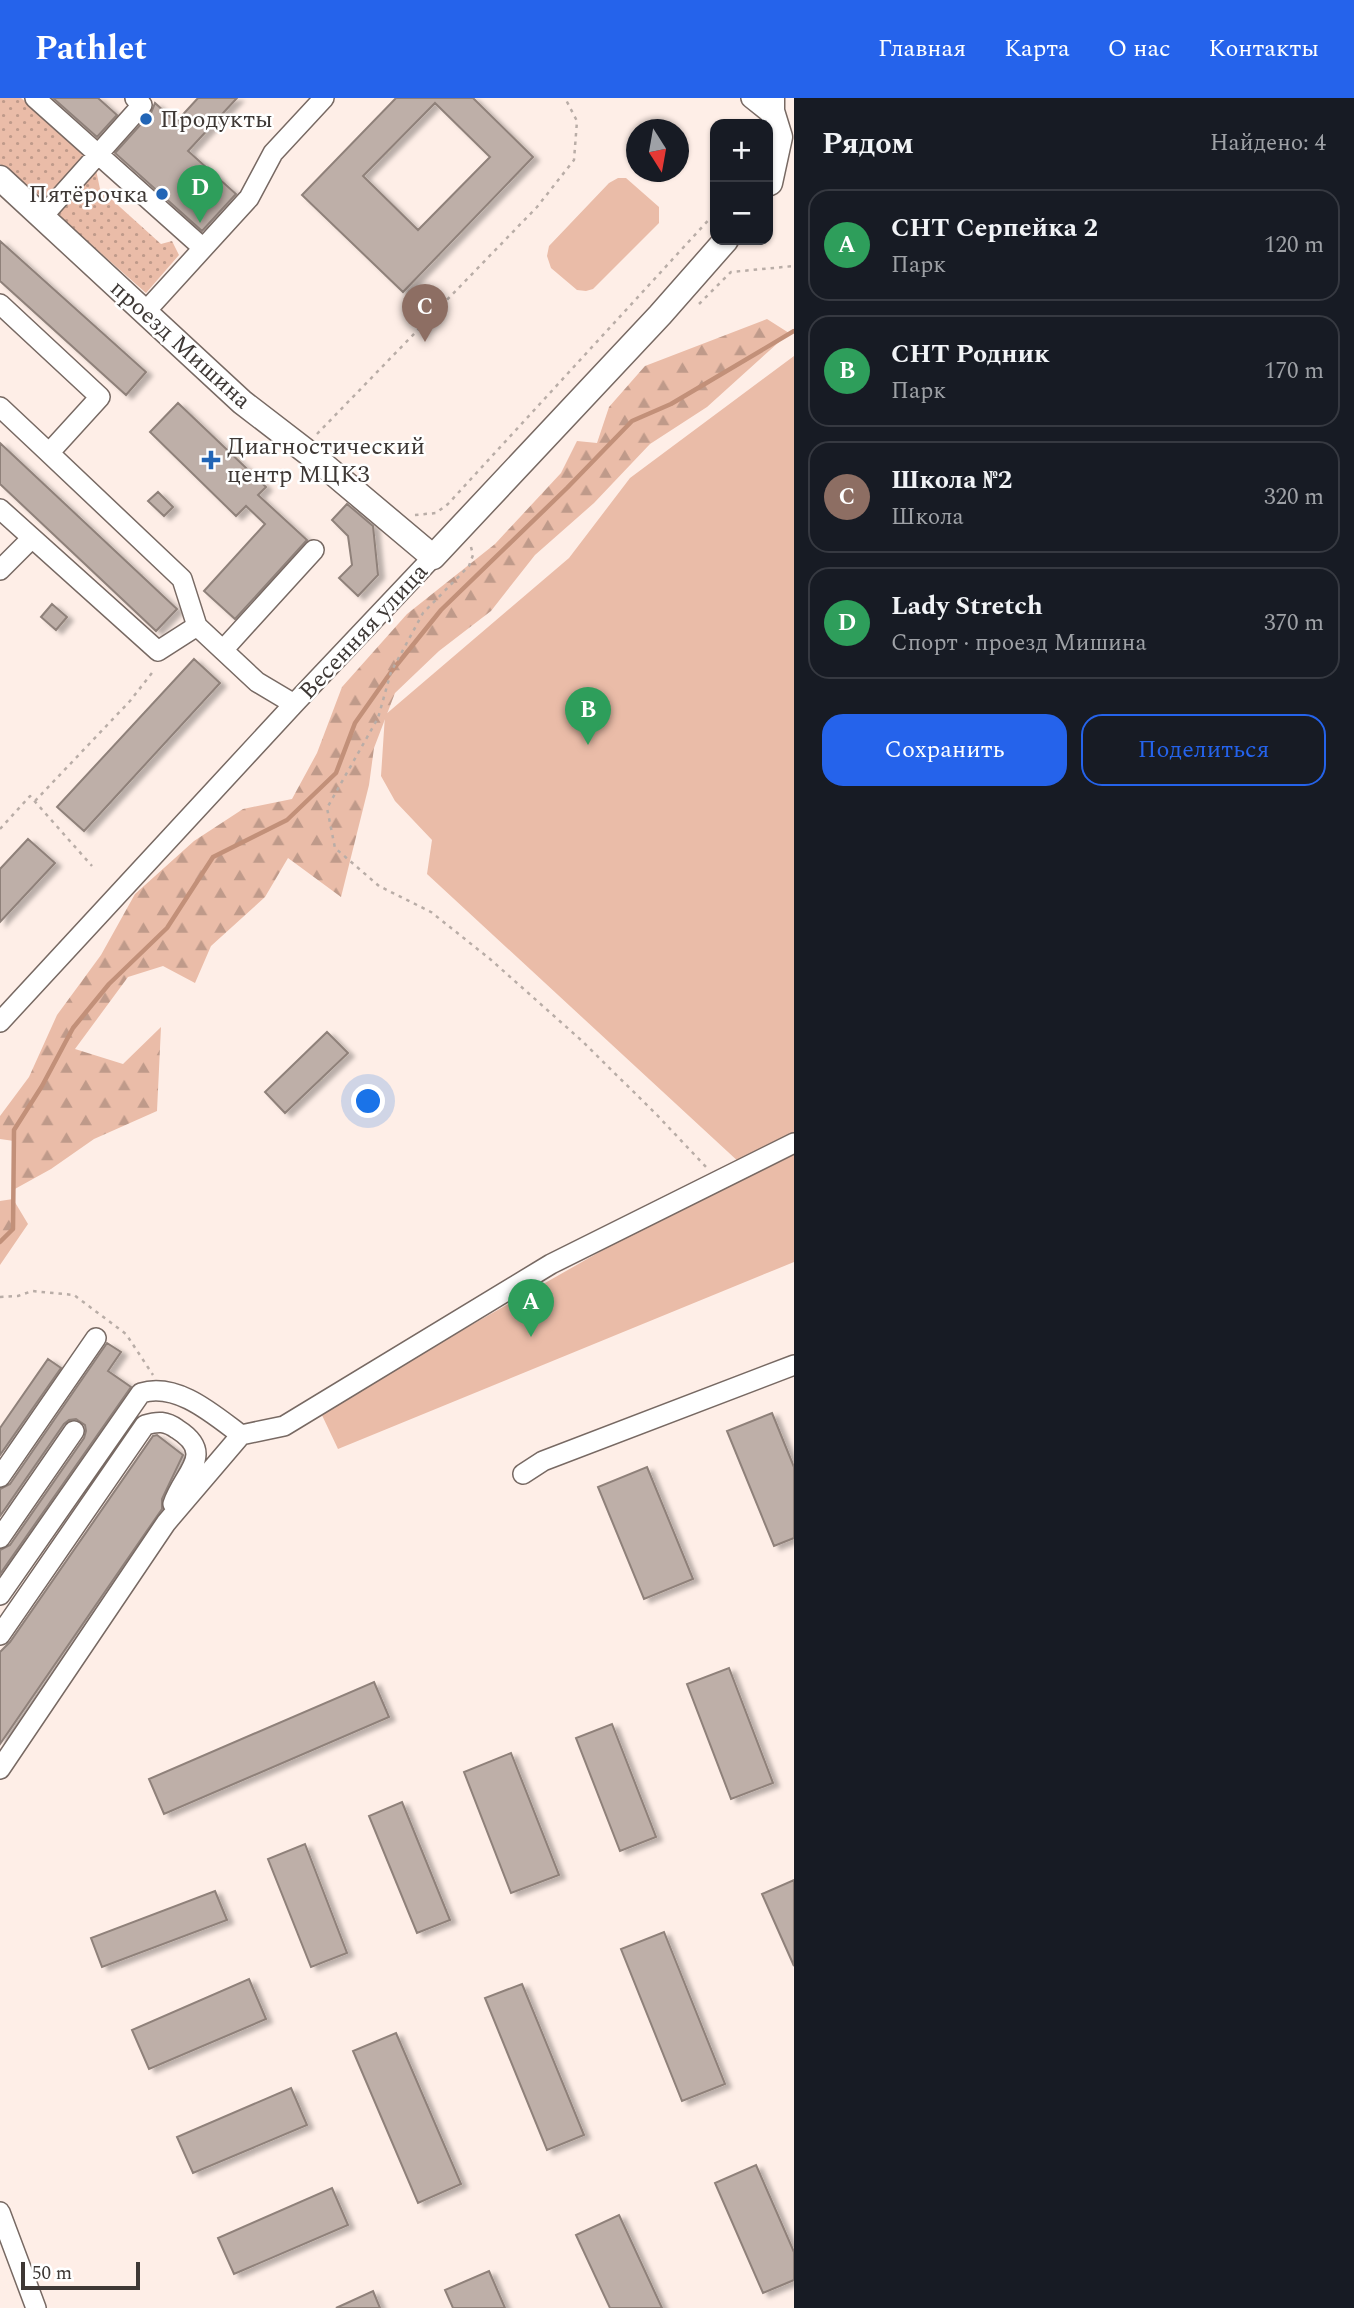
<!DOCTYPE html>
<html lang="ru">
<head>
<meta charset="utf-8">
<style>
	:root { --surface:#171b24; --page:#242831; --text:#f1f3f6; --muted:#9ea1a6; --line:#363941; --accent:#2563eb }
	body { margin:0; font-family:Spectral,serif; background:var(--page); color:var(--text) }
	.controls { position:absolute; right:21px; top:21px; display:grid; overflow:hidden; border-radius:14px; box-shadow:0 2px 5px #0004 }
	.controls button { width:63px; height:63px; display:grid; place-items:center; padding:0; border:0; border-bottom:2px solid var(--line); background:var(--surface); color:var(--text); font:35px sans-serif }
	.compass { position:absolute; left:626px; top:21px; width:63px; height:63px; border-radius:50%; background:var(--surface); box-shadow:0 2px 5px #0004; rotate:169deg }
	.scale { position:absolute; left:21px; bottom:18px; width:119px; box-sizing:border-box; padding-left:7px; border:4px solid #3e3835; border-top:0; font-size:19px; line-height:24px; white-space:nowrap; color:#3e3835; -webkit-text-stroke:5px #fff; paint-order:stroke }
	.you { position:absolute; left:369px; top:1004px; width:24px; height:24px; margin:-18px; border:5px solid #fff; border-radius:50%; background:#1a73e8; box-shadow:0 0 0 10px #1a73e833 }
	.badge { display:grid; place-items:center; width:46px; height:46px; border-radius:50%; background:var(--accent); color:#fff; font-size:23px; font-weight:700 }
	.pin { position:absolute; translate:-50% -58px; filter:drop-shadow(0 2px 4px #0008) }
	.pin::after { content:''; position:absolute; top:37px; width:24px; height:21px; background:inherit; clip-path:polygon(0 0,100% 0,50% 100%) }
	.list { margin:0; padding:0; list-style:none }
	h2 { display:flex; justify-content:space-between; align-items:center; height:91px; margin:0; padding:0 28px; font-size:30px }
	h2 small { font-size:23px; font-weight:400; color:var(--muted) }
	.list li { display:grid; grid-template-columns:46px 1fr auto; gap:21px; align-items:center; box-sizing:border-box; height:112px; margin:0 14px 14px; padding:0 14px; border:2px solid var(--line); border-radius:21px }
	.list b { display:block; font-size:26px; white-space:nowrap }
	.list p { margin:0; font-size:23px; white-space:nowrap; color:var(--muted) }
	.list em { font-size:23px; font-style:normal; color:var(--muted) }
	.actions { display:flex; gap:14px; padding:21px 28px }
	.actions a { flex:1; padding:16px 0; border:2px solid var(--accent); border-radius:21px; text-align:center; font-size:24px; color:var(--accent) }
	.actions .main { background:var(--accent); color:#fff }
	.map { position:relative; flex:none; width:794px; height:2210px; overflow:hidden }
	header { display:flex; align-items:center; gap:42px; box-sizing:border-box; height:98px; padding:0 35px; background:var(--accent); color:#fff }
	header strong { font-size:33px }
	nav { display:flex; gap:38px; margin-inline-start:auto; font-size:24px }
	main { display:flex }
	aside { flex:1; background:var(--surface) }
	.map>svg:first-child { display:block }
	.grass { fill:url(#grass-dots) }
	.forest { fill:url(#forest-firs) }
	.garden { fill:#eabca8 }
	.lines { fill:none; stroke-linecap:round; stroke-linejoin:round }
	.stream { stroke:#c29079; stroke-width:4.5 }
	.building { fill:#beafa8; stroke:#8f817a; stroke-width:2; fill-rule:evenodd; filter:url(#shadow) }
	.minor-casing { stroke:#776963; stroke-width:22 }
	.major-casing { stroke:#776963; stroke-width:27 }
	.path { stroke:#b9ada7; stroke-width:2.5; stroke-dasharray:3.5 5; stroke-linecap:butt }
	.minor { stroke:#fff; stroke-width:19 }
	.major { stroke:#fff; stroke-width:24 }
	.poi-dot { fill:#2265b6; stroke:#fff; stroke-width:2.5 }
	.labels { text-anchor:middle; stroke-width:5; stroke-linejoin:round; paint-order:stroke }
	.poi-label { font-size:24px; fill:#3e3835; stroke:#fff; text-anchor:start }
	.street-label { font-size:24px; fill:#3e3835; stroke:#fff }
</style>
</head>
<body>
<header>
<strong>Pathlet</strong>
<nav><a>Главная</a><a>Карта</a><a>О нас</a><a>Контакты</a></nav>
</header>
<main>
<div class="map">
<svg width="794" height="2210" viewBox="0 0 794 2210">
	<defs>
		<pattern id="grass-dots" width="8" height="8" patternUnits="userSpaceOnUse" patternTransform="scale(1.75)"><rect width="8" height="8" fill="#eabca8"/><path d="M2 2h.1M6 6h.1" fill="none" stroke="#bf9a8a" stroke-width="1.8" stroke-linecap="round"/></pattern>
		<pattern id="forest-firs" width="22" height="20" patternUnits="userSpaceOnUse" patternTransform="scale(1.75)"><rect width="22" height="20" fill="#eabca8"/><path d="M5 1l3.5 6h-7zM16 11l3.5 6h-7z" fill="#bf9a8a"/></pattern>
		<filter id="shadow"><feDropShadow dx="6" dy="3.5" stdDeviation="2" flood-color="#0004"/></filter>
	</defs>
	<rect width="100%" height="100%" fill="#feeee7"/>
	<path class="grass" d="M0 0H21L87 58 45 106 0 66Z
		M95 67 100 91 161 146 172 143 179 157 146 195 53 113Z"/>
	<path class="forest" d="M767 221 789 235 707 309 650 346 594 405 535 457 491 513 439 553 395 595 374 650 369 687 341 799 288 760 265 799 211 848 195 885 163 868 128 879 75 951 123 966 161 929 157 1013 94 1041 51 1071 13 1092 14 1043 0 1041V1018L29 979 57 917 101 857 135 796 194 743 243 711 292 701 317 655 342 589 407 516 495 446 561 375 577 343 597 345 609 309 645 268Z
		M13 1101 28 1126 0 1167V1103Z"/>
	<path class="garden" d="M618 80H626L659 109V125L593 191 586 193 577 192 551 170 547 158 549 148 609 85Z
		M794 258V1036L741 1066 427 776 432 742 395 703 381 678 385 617 569 460 630 380Z
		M794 1051V1164L338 1351 320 1313 668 1115Z"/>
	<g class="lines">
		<path class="stream" d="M0 1144 13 1131 14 1032 42 988 73 930 109 886 167 830 213 759 287 722 336 675 355 625 391 574 441 512 567 390 632 323 671 306 794 233"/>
	</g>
	<path class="building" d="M53 0H98L117 17 97 39Z
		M198 0H237L188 53 236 96 202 133 115 55 151 15 155 5 176 24Z
		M396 0H473L533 59 403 194 302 97ZM435 5 490 59 418 132 363 78Z
		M0 143 146 274 126 297 0 183Z
		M178 305 266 389 258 397 307 442 235 521 204 493 265 426 246 408 236 418 150 334Z
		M0 345 177 511 156 533 0 386Z
		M158 394 173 409 164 418 148 403Z
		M347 406 373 428 378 477 358 498 339 480 352 467 348 438 332 422Z
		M52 506 67 519 56 532 41 519Z
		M194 561 220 585 84 733 57 709Z
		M28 741 55 765 0 824V771Z
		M327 934 348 955 285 1015 265 994Z
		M107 1245 121 1254 108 1273 131 1289 0 1476V1452L10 1447 84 1340 86 1333 85 1327 76 1321 69 1322 64 1326 0 1418V1391L10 1386Z
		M48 1261 61 1270 0 1357V1330Z
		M772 1315 794 1369V1440L774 1448 727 1333Z
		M157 1337 183 1357 162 1401V1411L0 1646V1554L10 1544 153 1338Z
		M647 1369 693 1481 644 1501 598 1389Z
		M729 1570 773 1685 731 1701 687 1586Z
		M374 1584 389 1619 164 1716 149 1681Z
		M612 1626 656 1739 620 1753 576 1640Z
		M511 1655 559 1777 511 1795 464 1674Z
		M402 1704 450 1822 417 1835 369 1718Z
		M305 1746 347 1855 311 1869 268 1761Z
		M794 1782V1868L762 1796Z
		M215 1793 227 1822 102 1869 91 1840Z
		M664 1834 725 1986 682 2003 621 1851Z
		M249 1881 266 1921 149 1971 132 1932Z
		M522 1886 584 2037 547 2052 485 1900Z
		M396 1935 461 2086 418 2105 353 1953Z
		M291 1990 307 2027 193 2075 177 2039Z
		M756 2067 794 2154V2182L763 2195 715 2085Z
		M332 2090 348 2127 234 2176 218 2140Z
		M619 2117 662 2210H610L576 2137Z
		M489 2173 505 2210H453L445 2192Z
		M373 2193 380 2210H336Z"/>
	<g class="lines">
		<defs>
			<path id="minor" d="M35 0 203 150
				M751 0 776 20
				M43 118 142 7 135 0
				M0 206 100 299 49 355 182 481 197 528
				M145 214 249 100 273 55 324 0
				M0 309 49 355
				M0 411 158 553 197 528 257 584 294 606
				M0 472 32 440
				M223 552 314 452
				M0 924 294 606 433 459
				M523 1376 543 1363 794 1267
				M0 1379 96 1240
				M0 1440 74 1333
				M0 1497 141 1295C177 1284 213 1316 241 1337
				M0 1537 145 1327C158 1323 166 1323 177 1331 217 1356 183 1375 173 1406
				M0 1671 166 1425 241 1337 284 1328 551 1166 794 1045
				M0 2114 36 2210"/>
			<path id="major" d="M0 80 242 304 320 364 433 459 660 217 726 142
				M770 85 780 39 772 13V0"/>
		</defs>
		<use href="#minor" class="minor-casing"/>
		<use href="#major" class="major-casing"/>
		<path class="path" d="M738 25 739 26
			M699 206 731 174 794 168
			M317 336 537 109 574 62 577 23 565 0
			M415 417 436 415 448 406 715 115
			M471 449 473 457 469 468 423 515 391 574 378 620 327 710 335 750 379 788 431 814 490 861 581 942 656 1016 707 1070
			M35 703 130 603 155 571
			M0 731 30 698 92 768
			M0 1199 18 1198 32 1193 74 1197 126 1236 153 1277"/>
		<use href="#minor" class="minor"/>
		<use href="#major" class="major"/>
	</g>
	<g class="poi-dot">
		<circle cx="146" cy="21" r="7"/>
		<circle cx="162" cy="96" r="7"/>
		<path d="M207.5 351.5h7v7h7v7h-7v7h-7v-7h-7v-7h7z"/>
	</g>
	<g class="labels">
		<g class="poi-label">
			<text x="160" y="29">Продукты</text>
			<text x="148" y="104" text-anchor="end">Пятёрочка</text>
			<text x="227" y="356">Диагностический<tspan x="227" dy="28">центр МЦК3</tspan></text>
		</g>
		<g class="street-label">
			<text transform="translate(181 246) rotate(42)" y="8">проезд Мишина</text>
			<text transform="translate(363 533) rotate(-47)" y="8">Весенняя улица</text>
		</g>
	</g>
</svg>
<div class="controls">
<button>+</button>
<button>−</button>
</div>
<svg class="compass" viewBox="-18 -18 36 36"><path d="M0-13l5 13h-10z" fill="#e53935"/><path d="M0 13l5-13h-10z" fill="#9ea1a6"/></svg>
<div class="scale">50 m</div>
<div class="you"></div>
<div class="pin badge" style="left:531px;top:1239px;background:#2e9e5b">A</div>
<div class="pin badge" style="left:588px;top:647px;background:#2e9e5b">B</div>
<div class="pin badge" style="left:425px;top:244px;background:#8d6e63">C</div>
<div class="pin badge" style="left:200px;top:125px;background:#2e9e5b">D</div>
</div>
<aside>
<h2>Рядом<small>Найдено: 4</small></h2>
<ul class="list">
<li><span class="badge" style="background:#2e9e5b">A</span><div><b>СНТ Серпейка 2</b><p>Парк</p></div><em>120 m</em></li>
<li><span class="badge" style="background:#2e9e5b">B</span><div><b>СНТ Родник</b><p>Парк</p></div><em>170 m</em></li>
<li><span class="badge" style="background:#8d6e63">C</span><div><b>Школа №2</b><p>Школа</p></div><em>320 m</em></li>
<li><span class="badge" style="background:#2e9e5b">D</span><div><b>Lady Stretch</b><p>Спорт · проезд Мишина</p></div><em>370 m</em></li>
</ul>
<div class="actions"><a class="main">Сохранить</a><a>Поделиться</a></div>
</aside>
</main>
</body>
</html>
